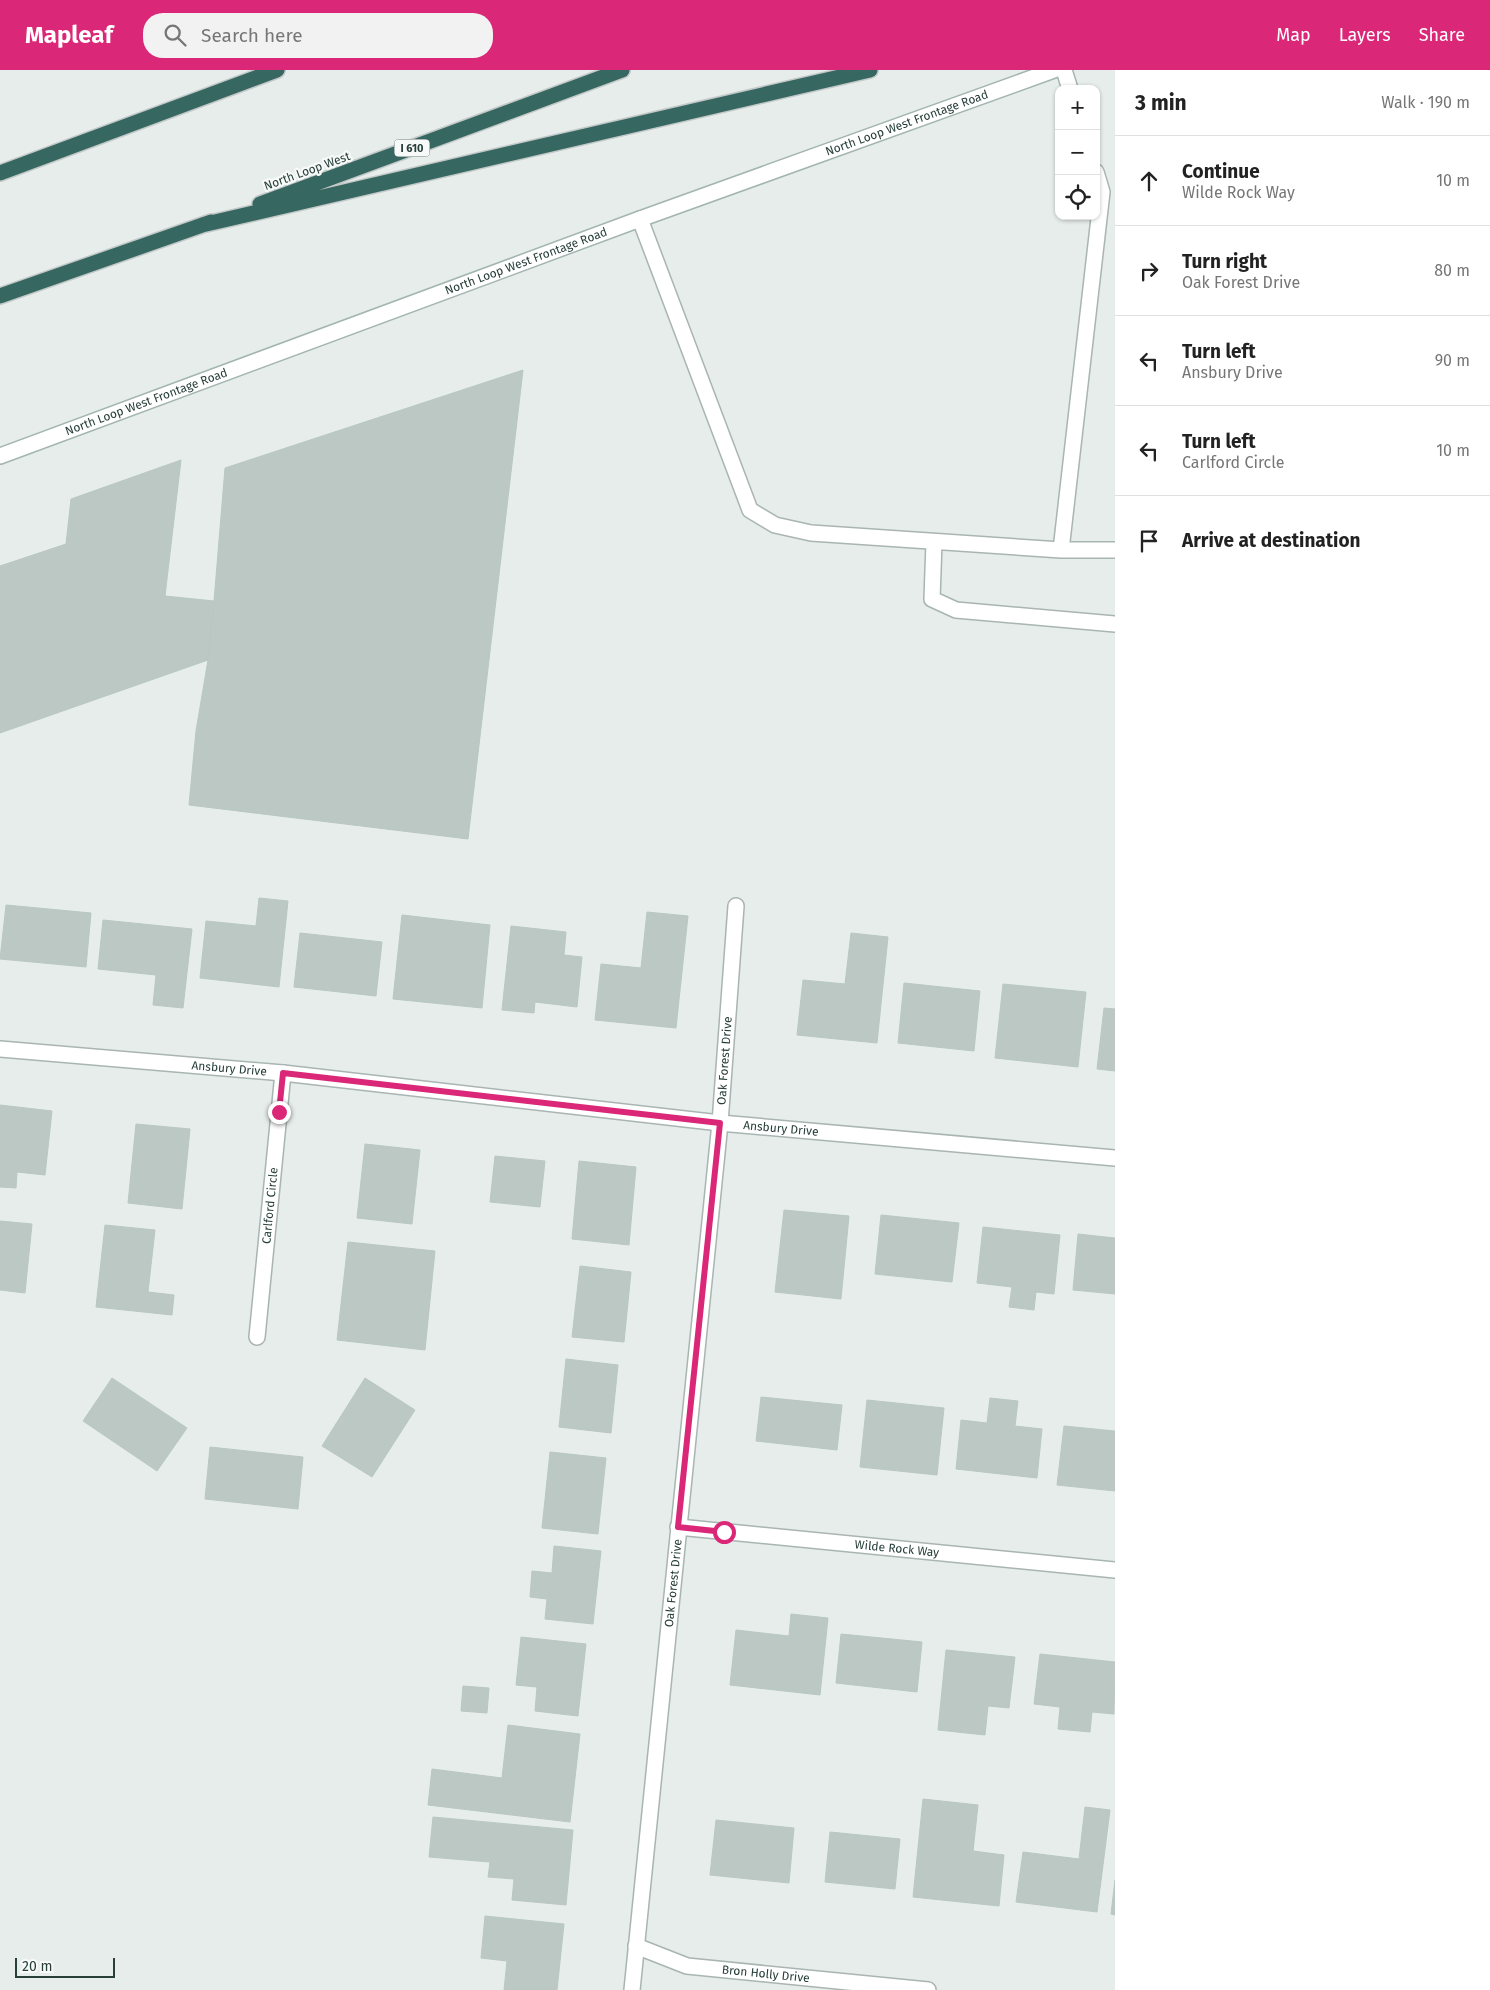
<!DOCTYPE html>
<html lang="en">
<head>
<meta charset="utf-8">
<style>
	:root { --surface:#fff; --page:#f2f2f2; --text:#222; --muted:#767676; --line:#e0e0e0; --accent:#db2777 }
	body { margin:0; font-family:"Fira Sans",sans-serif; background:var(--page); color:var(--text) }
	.controls { position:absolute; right:15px; top:15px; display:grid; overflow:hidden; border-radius:10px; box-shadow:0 1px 4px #0004 }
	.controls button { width:45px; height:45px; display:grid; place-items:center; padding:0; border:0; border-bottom:1px solid var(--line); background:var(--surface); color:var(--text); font:25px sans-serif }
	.scale { position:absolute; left:15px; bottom:12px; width:100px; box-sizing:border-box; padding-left:5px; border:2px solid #273e39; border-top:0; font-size:14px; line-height:18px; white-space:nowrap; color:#273e39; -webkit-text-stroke:4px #f7faf9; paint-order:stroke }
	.stop { position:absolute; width:15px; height:15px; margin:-11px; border:4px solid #db2777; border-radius:50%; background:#fff }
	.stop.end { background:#db2777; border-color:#fff; box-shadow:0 1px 5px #0008 }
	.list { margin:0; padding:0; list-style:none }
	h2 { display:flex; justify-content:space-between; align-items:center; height:65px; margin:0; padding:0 20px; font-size:21px }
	h2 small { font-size:16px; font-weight:400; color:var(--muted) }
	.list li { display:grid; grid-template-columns:32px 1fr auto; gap:15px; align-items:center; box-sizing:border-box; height:90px; padding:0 20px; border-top:1px solid var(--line) }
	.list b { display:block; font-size:19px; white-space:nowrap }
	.list p { margin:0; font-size:16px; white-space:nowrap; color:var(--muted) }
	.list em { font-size:16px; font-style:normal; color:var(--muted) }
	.icon { flex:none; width:28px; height:28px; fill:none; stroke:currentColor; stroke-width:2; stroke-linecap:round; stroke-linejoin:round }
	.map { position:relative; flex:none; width:1115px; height:1920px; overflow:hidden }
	header { display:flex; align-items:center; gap:30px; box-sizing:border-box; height:70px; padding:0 25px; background:var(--accent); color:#fff }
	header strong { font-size:24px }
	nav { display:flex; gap:28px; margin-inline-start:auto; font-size:18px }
	.search { width:350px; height:45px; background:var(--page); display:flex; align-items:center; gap:12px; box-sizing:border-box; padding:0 18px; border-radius:20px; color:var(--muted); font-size:19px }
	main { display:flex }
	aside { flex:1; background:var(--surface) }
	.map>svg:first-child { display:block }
	.building { fill:#bcc8c4; stroke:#b9c7c2 }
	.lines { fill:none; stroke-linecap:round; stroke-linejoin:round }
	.lane-casing { stroke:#a9b5b2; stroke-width:18 }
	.street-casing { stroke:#a9b5b2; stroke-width:18 }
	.secondary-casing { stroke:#a3b5b0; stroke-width:18 }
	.highway-casing { stroke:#c3c9c8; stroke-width:18 }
	.lane { stroke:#fff; stroke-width:15 }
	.street { stroke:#fff; stroke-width:15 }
	.secondary { stroke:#fff; stroke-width:15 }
	.highway { stroke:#366761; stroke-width:15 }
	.route { stroke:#db2777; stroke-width:6 }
	.labels { text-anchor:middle; stroke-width:4.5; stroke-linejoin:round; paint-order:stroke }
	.shield { fill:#f7faf9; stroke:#657673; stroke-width:1 }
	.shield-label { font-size:11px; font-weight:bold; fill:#273e39 }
	.street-label { font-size:12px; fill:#273e39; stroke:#f7faf9 }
</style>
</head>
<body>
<header>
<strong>Mapleaf</strong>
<div class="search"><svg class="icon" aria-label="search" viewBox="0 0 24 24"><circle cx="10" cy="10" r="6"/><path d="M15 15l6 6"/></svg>Search here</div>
<nav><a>Map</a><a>Layers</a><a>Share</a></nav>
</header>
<main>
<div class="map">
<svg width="1115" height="1920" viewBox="0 0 1115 1920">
	<rect width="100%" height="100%" fill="#e6edeb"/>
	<path class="building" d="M523 300 468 769 189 735 196 661 208 590 214 531 225 398Z
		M181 390 165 526 214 531 208 590 0 663V496L66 474 71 429Z
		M259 828 288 831 279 917 200 908 206 851 256 856Z
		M6 835 91 843 86 897 0 889Z
		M647 842 688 846 676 958 595 950 601 894 641 898Z
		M402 845 490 855 482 938 393 929Z
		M103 850 192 859 183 938 153 935 156 905 98 899Z
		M511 856 566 862 564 885 582 887 577 937 535 932 534 943 502 940Z
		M300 863 382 872 376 926 294 917Z
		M851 863 888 867 877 973 797 965 803 910 845 914Z
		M904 913 980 921 974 981 898 973Z
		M1003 914 1086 922 1078 997 995 988Z
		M1104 938 1115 939V1001L1097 999Z
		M0 1035 52 1041 45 1105 17 1102 16 1118 0 1117Z
		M136 1054 190 1059 182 1139 128 1133Z
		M365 1074 420 1080 412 1154 357 1148Z
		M495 1086 545 1091 540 1137 490 1132Z
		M579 1091 636 1097 629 1175 572 1169Z
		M784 1140 849 1146 841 1229 775 1222Z
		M881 1145 959 1153 952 1212 875 1204Z
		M0 1151 32 1154 25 1223 0 1220Z
		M105 1155 155 1160 148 1222 174 1225 172 1245 96 1237Z
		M983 1157 1060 1165 1054 1224 1036 1222 1034 1240 1009 1237 1012 1217 977 1213Z
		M1078 1164 1115 1168V1224L1073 1220Z
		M348 1172 435 1181 425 1280 337 1270Z
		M580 1196 631 1202 624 1272 572 1267Z
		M566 1289 618 1295 611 1363 559 1357Z
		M112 1308 187 1358 157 1401 83 1351Z
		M365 1308 415 1340 372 1407 322 1376Z
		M761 1327 842 1335 837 1380 756 1371Z
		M990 1328 1018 1331 1015 1356 1042 1359 1037 1408 956 1399 961 1350 987 1353Z
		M867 1330 944 1338 937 1405 860 1397Z
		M1064 1356 1115 1361V1421L1057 1415Z
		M210 1377 303 1387 298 1439 205 1429Z
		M550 1382 606 1388 598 1464 542 1458Z
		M554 1476 601 1481 593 1554 545 1549 547 1529 530 1527 532 1501 552 1503Z
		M791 1544 828 1548 820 1625 730 1615 736 1560 789 1566Z
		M841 1564 922 1572 917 1622 836 1613Z
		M521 1567 586 1574 578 1646 535 1641 537 1617 516 1615Z
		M946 1580 1015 1587 1009 1638 988 1636 985 1665 938 1660Z
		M1040 1584 1115 1592 1114 1644 1092 1642 1090 1662 1058 1659 1060 1637 1034 1634Z
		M463 1616 489 1618 487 1643 461 1641Z
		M508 1655 580 1664 570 1752 428 1735 432 1699 502 1708Z
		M923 1729 978 1735 973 1781 1004 1785 999 1836 913 1827Z
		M1085 1737 1110 1740 1097 1842 1016 1832 1023 1782 1079 1789Z
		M433 1747 573 1760 566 1835 512 1830 514 1809 488 1807 490 1792 429 1787Z
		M716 1750 794 1758 789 1813 710 1805Z
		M830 1762 900 1769 895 1819 825 1812Z
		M1115 1810V1845L1111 1844Z
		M485 1846 564 1854 557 1920H504L507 1891 481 1888Z"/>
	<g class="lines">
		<defs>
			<path id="lane" d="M1064 0 1070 19
				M640 149 750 440 775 455 811 463 1061 480H1115
				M934 472 932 529 956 540 1115 554
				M1061 480 1102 122 1096 102"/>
			<g id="street">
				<path id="s1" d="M0 979 283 1003 720 1053 1115 1088"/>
				<path id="s2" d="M257 1267 283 1003"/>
				<path id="s3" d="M678 1457 1115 1500"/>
				<path id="s4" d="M636 1876 687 1896 928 1920"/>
				<path id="s5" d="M632 1920 720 1053 736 836"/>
			</g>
			<g id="secondary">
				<path id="s6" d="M0 386 640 149 1054 0"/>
			</g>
			<path id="highway" d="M0 103 277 0
				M260 134 622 0
				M202 155 870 0
				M0 226 211 152"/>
		</defs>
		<use href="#lane" class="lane-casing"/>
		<use href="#street" class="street-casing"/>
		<use href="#secondary" class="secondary-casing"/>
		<use href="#highway" class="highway-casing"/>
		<use href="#lane" class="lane"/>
		<use href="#street" class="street"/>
		<use href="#secondary" class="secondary"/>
		<use href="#highway" class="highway"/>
	</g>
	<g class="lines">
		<path class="route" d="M279 1042 283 1003 720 1053 678 1457 724 1462"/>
	</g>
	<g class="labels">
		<rect class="shield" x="394.5" y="69.5" width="35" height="17" rx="4"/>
		<g class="shield-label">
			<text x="412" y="82">I 610</text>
		</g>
		<g class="street-label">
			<text dy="4" stroke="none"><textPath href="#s6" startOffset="966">North Loop West Frontage Road</textPath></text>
			<text transform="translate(307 101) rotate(-20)" y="4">North Loop West</text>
			<text dy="4" stroke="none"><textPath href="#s6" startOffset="561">North Loop West Frontage Road</textPath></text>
			<text dy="4" stroke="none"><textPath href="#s6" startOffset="156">North Loop West Frontage Road</textPath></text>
			<text dy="4" stroke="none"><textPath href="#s5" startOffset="934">Oak Forest Drive</textPath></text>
			<text dy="4" stroke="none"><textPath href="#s1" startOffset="230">Ansbury Drive</textPath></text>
			<text dy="4" stroke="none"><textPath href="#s1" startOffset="785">Ansbury Drive</textPath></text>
			<text dy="4" stroke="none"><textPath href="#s2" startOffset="132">Carlford Circle</textPath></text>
			<text dy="4" stroke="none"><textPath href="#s3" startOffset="220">Wilde Rock Way</textPath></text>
			<text dy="4" stroke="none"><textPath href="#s5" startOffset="409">Oak Forest Drive</textPath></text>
			<text dy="4" stroke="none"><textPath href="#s4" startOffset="134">Bron Holly Drive</textPath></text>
		</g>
	</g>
</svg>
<div class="controls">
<button>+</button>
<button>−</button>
<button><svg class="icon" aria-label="locate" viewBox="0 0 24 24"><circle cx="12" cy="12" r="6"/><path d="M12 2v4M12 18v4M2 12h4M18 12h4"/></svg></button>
</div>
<div class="scale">20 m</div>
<div class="stop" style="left:724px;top:1462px"></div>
<div class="stop end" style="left:279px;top:1042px"></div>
</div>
<aside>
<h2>3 min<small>Walk · 190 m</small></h2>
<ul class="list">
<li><svg class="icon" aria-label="ahead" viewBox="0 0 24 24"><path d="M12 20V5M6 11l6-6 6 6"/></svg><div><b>Continue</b><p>Wilde Rock Way</p></div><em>10 m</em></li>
<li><svg class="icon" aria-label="right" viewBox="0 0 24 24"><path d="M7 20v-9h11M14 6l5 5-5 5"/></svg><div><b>Turn right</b><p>Oak Forest Drive</p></div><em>80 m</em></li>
<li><svg class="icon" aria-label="left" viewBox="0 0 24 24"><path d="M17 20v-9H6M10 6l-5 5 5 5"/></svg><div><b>Turn left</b><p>Ansbury Drive</p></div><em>90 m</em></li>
<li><svg class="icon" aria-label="left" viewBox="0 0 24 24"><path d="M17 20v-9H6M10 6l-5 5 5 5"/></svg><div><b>Turn left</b><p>Carlford Circle</p></div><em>10 m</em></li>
<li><svg class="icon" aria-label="arrive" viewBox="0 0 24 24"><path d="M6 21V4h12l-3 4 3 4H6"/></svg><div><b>Arrive at destination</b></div></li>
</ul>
</aside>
</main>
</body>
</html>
